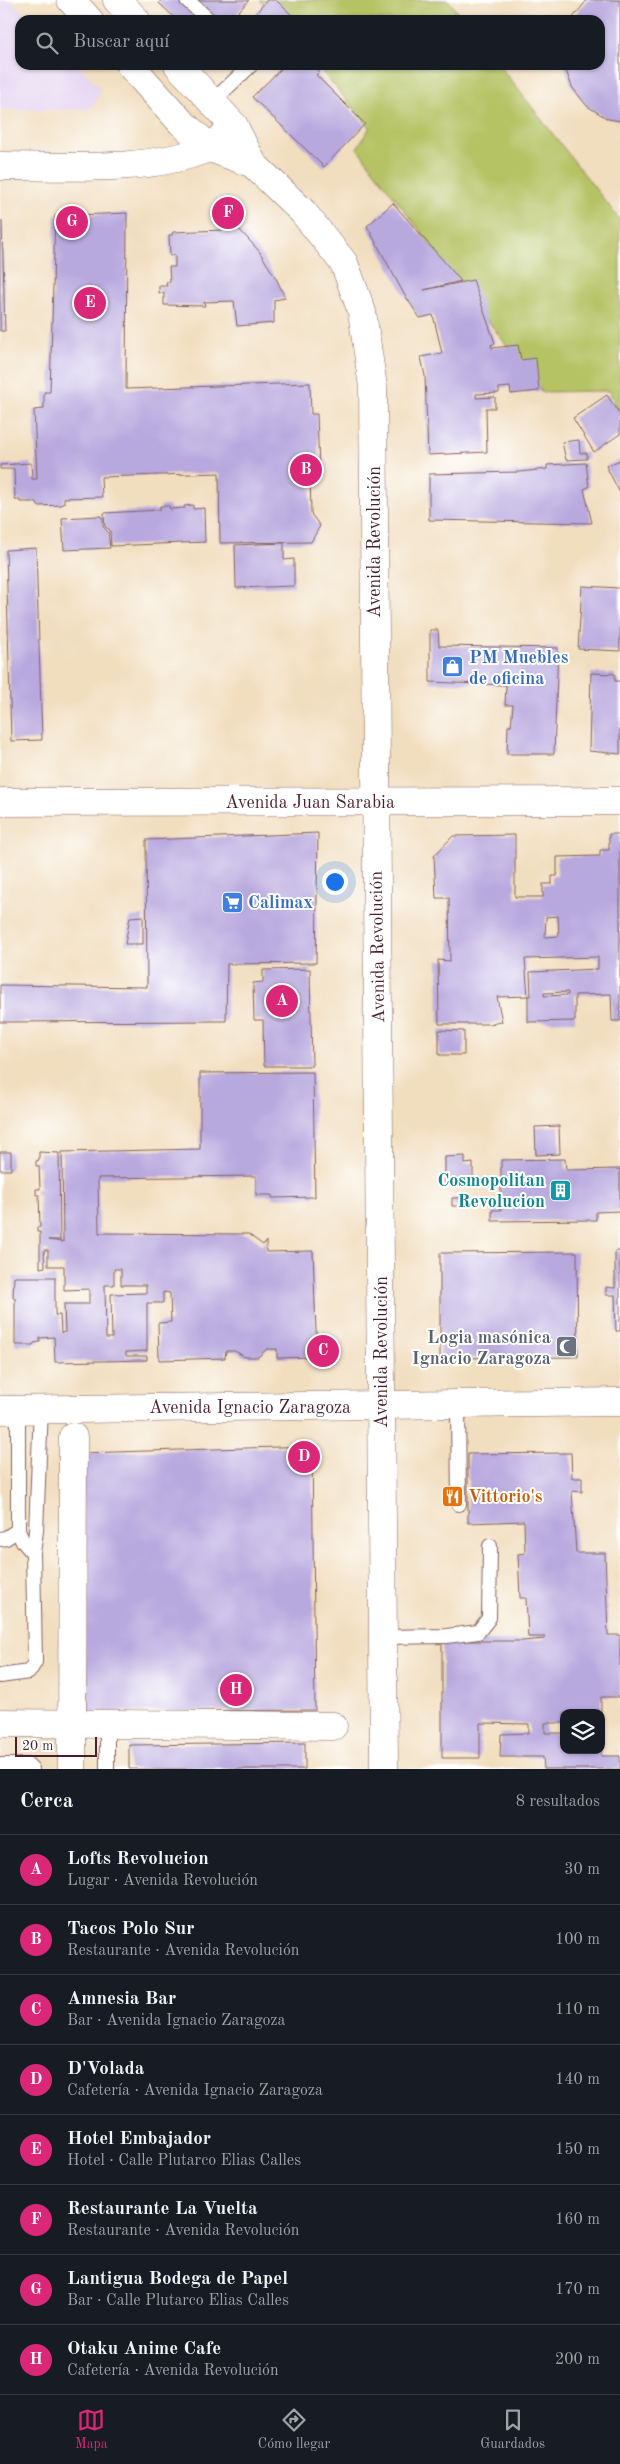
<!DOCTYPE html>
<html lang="es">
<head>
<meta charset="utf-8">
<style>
	:root { --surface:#171b24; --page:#242831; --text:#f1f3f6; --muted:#9ea1a6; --line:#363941; --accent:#db2777 }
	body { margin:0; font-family:"Old Standard TT",serif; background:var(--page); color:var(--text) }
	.controls { position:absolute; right:15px; bottom:15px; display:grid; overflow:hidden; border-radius:10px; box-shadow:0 1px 4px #0004 }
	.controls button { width:45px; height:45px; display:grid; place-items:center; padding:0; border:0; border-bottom:1px solid var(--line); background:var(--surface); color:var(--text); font:25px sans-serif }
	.scale { position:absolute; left:15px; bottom:12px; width:82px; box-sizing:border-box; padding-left:5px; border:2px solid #4a1f2b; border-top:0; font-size:14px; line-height:18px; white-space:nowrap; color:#4a1f2b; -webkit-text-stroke:4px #fff; paint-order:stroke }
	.you { position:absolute; left:334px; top:881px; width:18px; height:18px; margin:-12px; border:4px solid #fff; border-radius:50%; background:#1a73e8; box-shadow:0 0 0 8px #1a73e833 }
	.badge { display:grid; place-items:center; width:32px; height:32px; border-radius:50%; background:var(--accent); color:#fff; font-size:16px; font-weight:700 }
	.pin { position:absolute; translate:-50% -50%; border:2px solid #fff; box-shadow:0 1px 5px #0006 }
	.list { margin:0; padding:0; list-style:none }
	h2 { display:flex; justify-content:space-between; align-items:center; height:65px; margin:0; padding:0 20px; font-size:21px }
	h2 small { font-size:16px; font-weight:400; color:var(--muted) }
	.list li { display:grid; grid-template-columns:32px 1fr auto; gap:15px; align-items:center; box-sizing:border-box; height:70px; padding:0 20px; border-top:1px solid var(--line) }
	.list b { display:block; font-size:19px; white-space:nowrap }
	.list p { margin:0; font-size:16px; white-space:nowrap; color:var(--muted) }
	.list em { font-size:16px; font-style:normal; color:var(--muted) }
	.icon { flex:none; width:28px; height:28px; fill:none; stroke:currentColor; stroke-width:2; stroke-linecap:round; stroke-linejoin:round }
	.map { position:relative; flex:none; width:620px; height:1769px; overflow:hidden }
	.search { position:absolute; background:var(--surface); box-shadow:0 1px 4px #0004; left:15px; right:15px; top:15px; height:55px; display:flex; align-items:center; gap:12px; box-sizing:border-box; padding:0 18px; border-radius:15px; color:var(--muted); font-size:19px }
	.sheet { height:625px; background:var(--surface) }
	nav { display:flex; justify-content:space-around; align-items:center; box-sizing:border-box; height:70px; border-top:1px solid var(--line); background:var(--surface); font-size:14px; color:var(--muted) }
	nav a { display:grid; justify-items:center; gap:2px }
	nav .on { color:var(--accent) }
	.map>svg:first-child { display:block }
	.built { fill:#e5d3f1 }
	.green { fill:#b5c365; stroke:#807148 }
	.building { fill:#b7a8de; fill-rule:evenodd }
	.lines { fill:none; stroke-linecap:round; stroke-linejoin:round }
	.lane-casing { stroke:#84625f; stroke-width:16 }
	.street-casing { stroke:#84625f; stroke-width:29 }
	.secondary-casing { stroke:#84625f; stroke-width:29 }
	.primary-casing { stroke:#84625f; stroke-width:29 }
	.lane { stroke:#fff; stroke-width:14 }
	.street { stroke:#fff; stroke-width:28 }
	.secondary { stroke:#fff; stroke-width:28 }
	.primary { stroke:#fff; stroke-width:28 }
	.labels { text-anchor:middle; stroke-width:4; stroke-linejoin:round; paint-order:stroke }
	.street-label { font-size:18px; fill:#4a1f2b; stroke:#fff }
	.shop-label { font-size:18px; font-weight:bold; fill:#366cbe; stroke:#fff; text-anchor:start }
	.culture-label { font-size:18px; font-weight:bold; fill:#0d838f; stroke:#fff; text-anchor:end }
	.worship-label { font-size:18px; font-weight:bold; fill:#5b616d; stroke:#fff; text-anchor:end }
	.food-label { font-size:18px; font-weight:bold; fill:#c56008; stroke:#fff; text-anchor:start }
</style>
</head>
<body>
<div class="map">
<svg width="620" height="1769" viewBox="0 0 620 1769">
	<rect width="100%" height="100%" fill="#fff"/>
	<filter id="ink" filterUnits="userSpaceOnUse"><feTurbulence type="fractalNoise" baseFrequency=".02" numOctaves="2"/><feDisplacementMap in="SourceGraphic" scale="10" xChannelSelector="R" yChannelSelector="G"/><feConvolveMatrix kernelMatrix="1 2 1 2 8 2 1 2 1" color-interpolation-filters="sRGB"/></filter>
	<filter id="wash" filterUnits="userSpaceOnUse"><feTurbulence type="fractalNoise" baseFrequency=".0096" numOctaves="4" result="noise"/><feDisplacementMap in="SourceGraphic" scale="20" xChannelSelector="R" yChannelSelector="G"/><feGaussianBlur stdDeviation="1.12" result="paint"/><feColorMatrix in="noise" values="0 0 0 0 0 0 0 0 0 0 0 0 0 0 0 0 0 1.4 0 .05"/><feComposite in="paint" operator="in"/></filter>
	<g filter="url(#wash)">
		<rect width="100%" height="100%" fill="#f1debf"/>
		<path class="built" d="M0 0H10L31 20H20V65H77L100 87 96 103 88 109 0 110Z"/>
		<path class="green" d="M260 0H448L463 20H277Z
			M316 65H499L620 220V416L609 391 542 392 357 148 370 127Z"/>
		<g id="blocks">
			<path class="building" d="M161 0H249L231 20H177L159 3Z
				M267 0H276L297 20H264L256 13Z
				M587 0H620V121L608 119 587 106 572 87 564 65H600V20H571Z
				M285 65H313L319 72 316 75 365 124 324 167 252 97Z
				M393 203 461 281 424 290 473 280 495 343 491 345 492 348 518 345 521 360 536 358 539 391 511 394 510 387 499 388V393L476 394V398L495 397V408H486L487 452 428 455 425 376 421 357 442 353 433 315 420 318 404 294 367 226Z
				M127 213 126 389 310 383 311 414H317L319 470H310L311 514 320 526 311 542 220 543 219 473 101 477 102 497 64 498V503L61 505 38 506 37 502H20V500H15L14 469H0V465L31 463 32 479H37L34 410 44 409V392H50L55 216Z
				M228 217 259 251 277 280 285 298 274 300V323L237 326 234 301 204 302 205 306 164 305V293H159V286H167L166 282H170L169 267H175V255L170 256 169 235H172L173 232 223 230Z
				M0 221H2L5 331H0Z
				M607 395 620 414V434L594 452 573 418Z
				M579 440 580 453H587V459L566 460 562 442Z
				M620 460V493L606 466Z
				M586 463 589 487 584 489 592 523 429 520V474L519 472 547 469V465Z
				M193 505V509L204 508 205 542 111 546 110 530 105 527 104 513 160 510V506H169L170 509 185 508 184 506Z
				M100 516 103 518V527L108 532 110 548 64 550 62 518Z
				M284 543V560L294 559V586L236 588 235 545Z
				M36 548 42 740 11 741 6 550Z
				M582 586 620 588V651L578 649Z
				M430 630H438L439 646 558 648 554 754H507L508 726H511L513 705H505L506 685 430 682Z
				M591 673 615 674V681H620V754L589 751Z
				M318 833 316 963 227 964 226 1021 0 1022V985L147 987 146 840Z
				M609 834H620V1021H612L611 994 575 995V1021L528 1022V996H531L530 972 598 969V957L525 959 528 996 497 997 502 1022 489 1024H439L438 960 450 961 449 898H436L434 856 453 836 515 835V897H543V884H552V876H557V857L600 856V850H609ZM558 916 559 936 545 937 546 917ZM568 992V995L544 996V993Z
				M143 916V944H125L130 917Z
				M310 969 312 1066H264L263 1020H254L253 983 263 982V970Z
				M439 1030 464 1031V1055H439Z
				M313 1072 315 1197 272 1198V1195H256V1176L98 1178 99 1233 248 1234 263 1245 266 1241V1252L313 1251 317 1357 277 1358V1349H267L258 1357H245L235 1351H226L225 1358 159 1360 158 1323 171 1322 170 1293 163 1292V1303H147V1351L126 1352V1356H147V1360L55 1362 54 1337 40 1338V1342L34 1343 33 1345H15V1298H13L14 1277H55V1315H60L61 1333 65 1332 64 1304H89V1289L64 1290V1266H48V1250H44L45 1267 40 1268V1232H37V1227H40L39 1195H36V1189H40L39 1166H36V1161L39 1160V1152L59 1153 60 1240H48L63 1242 62 1152 200 1149V1073ZM114 1269H121V1285H146V1293L111 1294 112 1338H106L105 1285H114Z
				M559 1126 560 1154 536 1155 535 1127Z
				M0 1152H11V1170H0Z
				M465 1156V1164L473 1163V1184H445V1157Z
				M565 1159 566 1170 620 1169V1211L596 1212V1220L492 1221V1210H501V1160Z
				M452 1198H464V1206H452Z
				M615 1251H620V1331H616L615 1295H606V1287L615 1288Z
				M577 1252 578 1357 440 1358V1253Z
				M312 1446 315 1710 86 1712 82 1453Z
				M571 1453 572 1478H582V1492L572 1491 576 1553H605L608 1635H620V1697H601V1713H564V1723H545V1733H564V1750H601V1756H620V1769H544L543 1757H500L501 1734 529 1733V1724L480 1723V1758H442V1641H522L545 1639V1637H528L526 1598H520L518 1554 525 1553 524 1521 468 1523V1454Z
				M305 1743V1769H129V1745Z"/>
		</g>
	</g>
	<g filter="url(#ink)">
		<use href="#blocks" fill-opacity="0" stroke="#84625f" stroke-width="1"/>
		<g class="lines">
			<defs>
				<path id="lane" d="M187 0 209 20
					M212 102 251 65
					M458 1405 459 1504
					M18 1409V1530L22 1540 33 1553
					M0 1539 6 1538 18 1530
					M383 1637 447 1636 478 1632 489 1618 490 1546
					M0 1676 29 1672 35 1662 33 1553 36 1531 41 1408
					M107 1724V1769
					M0 1765H28L32 1769"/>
				<path id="street" d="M0 1723 333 1726
					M72 1769 73 1437"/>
				<path id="secondary" d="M0 166C64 166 149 173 208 148 217 144 226 133 234 126
					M0 802 620 801
					M0 1410 620 1402"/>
				<path id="primary" d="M71 0 89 20
					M117 0 136 20
					M130 65 181 122 210 148 253 164
					M178 65 234 126 253 164 303 212 344 263 362 312 373 387 384 1769"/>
			</defs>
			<use href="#lane" class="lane-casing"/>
			<use href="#street" class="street-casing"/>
			<use href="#secondary" class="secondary-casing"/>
			<use href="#primary" class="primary-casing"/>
			<use href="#lane" class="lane"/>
			<use href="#street" class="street"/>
			<use href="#secondary" class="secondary"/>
			<use href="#primary" class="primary"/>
		</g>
	</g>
	<defs>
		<symbol id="shop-square" viewBox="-11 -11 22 22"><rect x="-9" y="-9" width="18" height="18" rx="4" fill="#3f7fe0" stroke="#fff"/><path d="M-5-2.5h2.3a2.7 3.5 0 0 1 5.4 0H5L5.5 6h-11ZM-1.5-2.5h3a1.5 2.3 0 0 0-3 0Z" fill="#fff"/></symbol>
		<symbol id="supermarket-square" viewBox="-11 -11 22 22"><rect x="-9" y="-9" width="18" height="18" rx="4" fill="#3f7fe0" stroke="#fff"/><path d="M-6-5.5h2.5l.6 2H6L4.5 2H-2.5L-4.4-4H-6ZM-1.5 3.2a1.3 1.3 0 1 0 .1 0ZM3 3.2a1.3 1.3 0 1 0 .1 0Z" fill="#fff"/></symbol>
		<symbol id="building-square" viewBox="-11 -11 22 22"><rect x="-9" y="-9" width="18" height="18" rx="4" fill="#0f9aa8" stroke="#fff"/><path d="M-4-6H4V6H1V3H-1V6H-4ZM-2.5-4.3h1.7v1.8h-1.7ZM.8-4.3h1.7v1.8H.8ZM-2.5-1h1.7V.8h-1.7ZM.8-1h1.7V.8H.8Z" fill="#fff"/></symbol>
		<symbol id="mosque-square" viewBox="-11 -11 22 22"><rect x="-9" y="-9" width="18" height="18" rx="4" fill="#6b7280" stroke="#fff"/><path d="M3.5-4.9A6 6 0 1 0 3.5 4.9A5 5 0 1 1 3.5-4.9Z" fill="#fff"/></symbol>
		<symbol id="restaurant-square" viewBox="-11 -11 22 22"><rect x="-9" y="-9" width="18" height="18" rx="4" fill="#e8710a" stroke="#fff"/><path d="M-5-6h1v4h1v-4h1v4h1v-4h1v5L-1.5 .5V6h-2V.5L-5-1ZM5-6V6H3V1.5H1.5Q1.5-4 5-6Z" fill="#fff"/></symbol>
	</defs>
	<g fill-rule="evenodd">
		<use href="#shop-square" x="440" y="654" width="25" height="25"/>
		<use href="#supermarket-square" x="220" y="890" width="25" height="25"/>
		<use href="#building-square" x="548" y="1178" width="25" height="25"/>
		<use href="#mosque-square" x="554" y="1334" width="25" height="25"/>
		<use href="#restaurant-square" x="440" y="1484" width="25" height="25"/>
	</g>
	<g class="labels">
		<g class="street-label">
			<text transform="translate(374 542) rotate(-90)" y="6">Avenida Revolución</text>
			<text x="310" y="808">Avenida Juan Sarabia</text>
			<text transform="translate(377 947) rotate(-91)" y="6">Avenida Revolución</text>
			<text transform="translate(381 1352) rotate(-90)" y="6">Avenida Revolución</text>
			<text x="250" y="1413">Avenida Ignacio Zaragoza</text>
		</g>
		<g class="shop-label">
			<text x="469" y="663">PM Muebles<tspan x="469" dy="21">de oficina</tspan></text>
			<text x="248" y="908">Calimax</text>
		</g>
		<g class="culture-label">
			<text x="545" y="1186">Cosmopolitan<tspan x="545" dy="21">Revolucion</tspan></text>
		</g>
		<g class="worship-label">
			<text x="551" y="1343">Logia masónica<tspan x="551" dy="21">Ignacio Zaragoza</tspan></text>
		</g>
		<g class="food-label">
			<text x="468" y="1502">Vittorio's</text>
		</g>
	</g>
</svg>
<div class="controls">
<button><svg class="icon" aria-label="layers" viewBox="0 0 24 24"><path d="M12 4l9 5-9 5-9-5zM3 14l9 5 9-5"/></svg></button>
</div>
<div class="scale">20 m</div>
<div class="you"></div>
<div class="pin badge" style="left:282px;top:1001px">A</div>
<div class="pin badge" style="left:306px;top:470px">B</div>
<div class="pin badge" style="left:323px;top:1351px">C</div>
<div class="pin badge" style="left:304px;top:1457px">D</div>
<div class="pin badge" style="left:90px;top:303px">E</div>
<div class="pin badge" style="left:228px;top:213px">F</div>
<div class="pin badge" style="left:72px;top:222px">G</div>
<div class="pin badge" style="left:236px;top:1690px">H</div>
<div class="search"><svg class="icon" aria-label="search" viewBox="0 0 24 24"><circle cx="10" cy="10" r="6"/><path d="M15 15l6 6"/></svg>Buscar aquí</div>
</div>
<section class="sheet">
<h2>Cerca<small>8 resultados</small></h2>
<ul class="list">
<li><span class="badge">A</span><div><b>Lofts Revolucion</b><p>Lugar · Avenida Revolución</p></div><em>30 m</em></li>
<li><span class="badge">B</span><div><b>Tacos Polo Sur</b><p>Restaurante · Avenida Revolución</p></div><em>100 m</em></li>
<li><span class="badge">C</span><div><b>Amnesia Bar</b><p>Bar · Avenida Ignacio Zaragoza</p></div><em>110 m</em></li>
<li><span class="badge">D</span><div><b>D'Volada</b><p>Cafetería · Avenida Ignacio Zaragoza</p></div><em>140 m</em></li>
<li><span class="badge">E</span><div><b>Hotel Embajador</b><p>Hotel · Calle Plutarco Elias Calles</p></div><em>150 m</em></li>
<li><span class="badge">F</span><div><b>Restaurante La Vuelta</b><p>Restaurante · Avenida Revolución</p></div><em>160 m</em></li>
<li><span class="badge">G</span><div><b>Lantigua Bodega de Papel</b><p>Bar · Calle Plutarco Elias Calles</p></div><em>170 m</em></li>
<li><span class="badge">H</span><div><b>Otaku Anime Cafe</b><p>Cafetería · Avenida Revolución</p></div><em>200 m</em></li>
</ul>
</section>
<nav>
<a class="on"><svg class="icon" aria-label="map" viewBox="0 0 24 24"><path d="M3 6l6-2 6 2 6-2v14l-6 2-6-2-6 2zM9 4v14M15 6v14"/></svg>Mapa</a>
<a><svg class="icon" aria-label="directions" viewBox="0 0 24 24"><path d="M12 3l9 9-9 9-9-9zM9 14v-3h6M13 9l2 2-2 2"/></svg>Cómo llegar</a>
<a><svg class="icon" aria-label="saved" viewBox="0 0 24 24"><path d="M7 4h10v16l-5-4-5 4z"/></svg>Guardados</a>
</nav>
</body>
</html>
